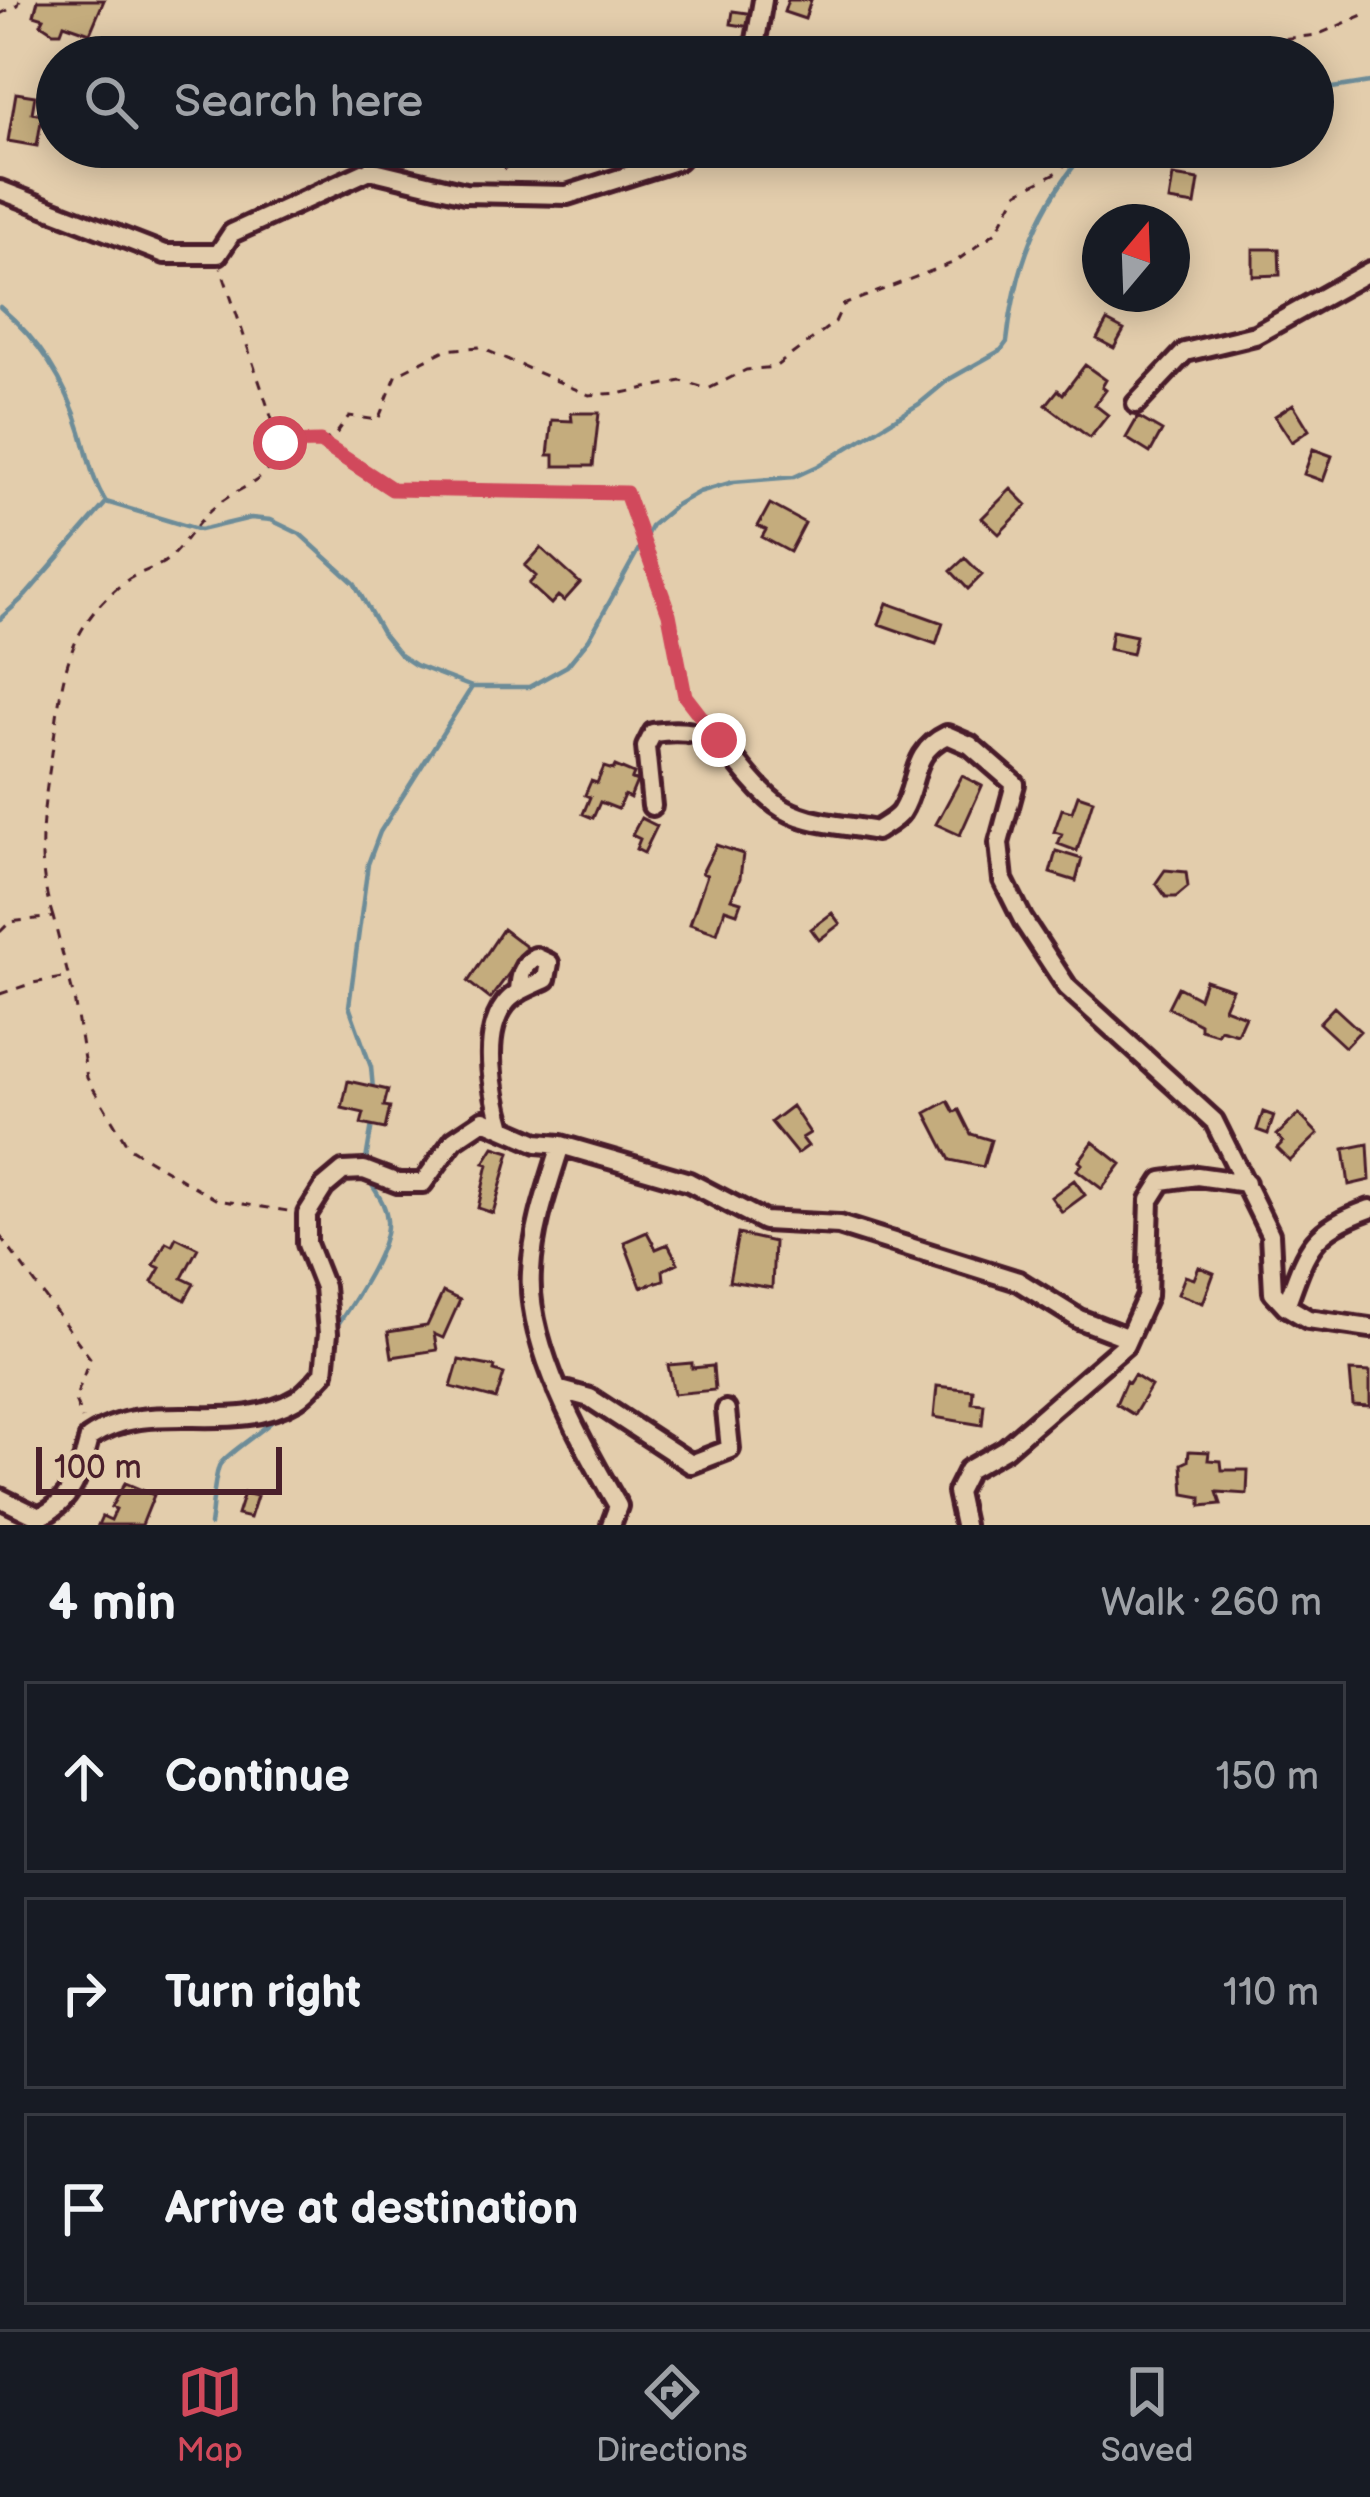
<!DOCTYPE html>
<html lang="en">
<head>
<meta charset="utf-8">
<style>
	:root { --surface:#171b24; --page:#20242c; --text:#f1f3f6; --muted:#9ea1a6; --line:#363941; --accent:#d1495b }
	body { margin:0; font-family:"Balsamiq Sans",sans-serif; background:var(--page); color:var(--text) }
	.compass { position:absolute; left:1082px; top:204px; width:108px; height:108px; border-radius:50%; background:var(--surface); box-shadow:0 6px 30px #0003; rotate:19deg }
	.scale { position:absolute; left:36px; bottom:30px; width:246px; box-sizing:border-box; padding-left:12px; border:6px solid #4a1f2b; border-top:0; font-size:33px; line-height:42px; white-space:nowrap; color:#4a1f2b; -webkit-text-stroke:9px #e3cdac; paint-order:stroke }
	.stop { position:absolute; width:36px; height:36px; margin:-27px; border:9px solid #d1495b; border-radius:50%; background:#fff }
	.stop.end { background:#d1495b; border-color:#fff; box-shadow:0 3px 12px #0008 }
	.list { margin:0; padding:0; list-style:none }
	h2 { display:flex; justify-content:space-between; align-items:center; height:156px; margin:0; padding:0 48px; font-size:51px }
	h2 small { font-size:39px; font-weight:400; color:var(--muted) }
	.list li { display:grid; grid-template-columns:78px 1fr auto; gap:36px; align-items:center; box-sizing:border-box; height:192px; margin:0 24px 24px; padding:0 24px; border:3px solid var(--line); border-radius:0px }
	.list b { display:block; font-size:45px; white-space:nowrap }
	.list em { font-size:39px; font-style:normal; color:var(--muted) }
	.icon { flex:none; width:66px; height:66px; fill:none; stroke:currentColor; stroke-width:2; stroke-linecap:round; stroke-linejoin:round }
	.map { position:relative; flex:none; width:1370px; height:1525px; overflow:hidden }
	.search { position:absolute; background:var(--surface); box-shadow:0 6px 30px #0003; left:36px; right:36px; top:36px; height:132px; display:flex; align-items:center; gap:30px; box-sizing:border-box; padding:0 42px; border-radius:66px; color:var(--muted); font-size:45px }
	.sheet { height:804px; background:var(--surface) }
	nav { display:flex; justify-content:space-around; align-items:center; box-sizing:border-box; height:168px; border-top:3px solid var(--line); background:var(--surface); font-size:33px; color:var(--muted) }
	nav a { display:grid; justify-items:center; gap:6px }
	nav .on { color:var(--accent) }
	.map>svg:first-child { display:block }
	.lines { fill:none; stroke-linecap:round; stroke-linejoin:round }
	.stream { stroke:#6d8c98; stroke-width:4.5 }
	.building { fill:#c4ac7d; stroke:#4a1f2b; stroke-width:3 }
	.minor-casing { stroke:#4a1f2b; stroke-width:26 }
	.path { stroke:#4a1f2b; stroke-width:3; stroke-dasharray:9 9; stroke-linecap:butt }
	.minor { stroke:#e3cdac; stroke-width:16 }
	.route { stroke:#d1495b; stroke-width:15 }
</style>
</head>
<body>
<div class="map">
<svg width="1370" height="1525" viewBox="0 0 1370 1525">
	<rect width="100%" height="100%" fill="#e3cdac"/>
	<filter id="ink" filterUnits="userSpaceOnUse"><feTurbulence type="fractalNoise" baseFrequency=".00833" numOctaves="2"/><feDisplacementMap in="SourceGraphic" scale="24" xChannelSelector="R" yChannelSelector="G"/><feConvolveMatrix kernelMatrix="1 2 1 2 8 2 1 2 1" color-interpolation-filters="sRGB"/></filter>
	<g filter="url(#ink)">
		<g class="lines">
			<path class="stream" d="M1313 91 1370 82
				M0 307C39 340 66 382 81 432 88 456 92 480 106 502L200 530 251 518 271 520 300 534 354 583 383 634 400 655 415 665 472 687H529L567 666 589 639 652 525 676 505 699 492 733 482 794 477 818 466 919 404 948 380 1001 350 1007 342C1015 267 1039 203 1090 147
				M0 619 26 595 105 504
				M373 1089 371 1067 349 1006 368 864 380 832 472 687
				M365 1166 372 1124
				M333 1332C349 1307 390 1249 387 1220 386 1203 375 1191 367 1177
				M308 1379 319 1358
				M210 1525C213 1507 213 1484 219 1466 224 1455 265 1430 278 1416"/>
		</g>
		<path class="building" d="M38 0H104L90 33 64 24 61 32H53L41 24 44 18 34 15Z
			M788 0H811L805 19 784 12Z
			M733 11 754 14 751 27 731 24Z
			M724 39 746 42 744 57H722Z
			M16 93 35 96 32 113 42 115 37 146 8 141Z
			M516 147H527L529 151 505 168 501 158Z
			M1173 176 1199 180 1195 205 1169 201Z
			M1253 249H1279L1280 275 1253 276Z
			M1107 321 1124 330 1114 348 1097 339Z
			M1085 365 1106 380 1102 387 1106 390 1095 405 1108 415 1090 438 1046 405 1058 390 1063 394Z
			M1293 404 1309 430 1292 442 1275 416Z
			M571 413H599L593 466H554V455H548L552 420 572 421Z
			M1138 417 1162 431 1150 453 1126 438Z
			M1313 449 1332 456 1323 481 1304 474Z
			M1011 489 1027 505 999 534 982 518Z
			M770 504 805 523 790 552 762 537 766 530 758 526Z
			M541 548 580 583 564 601 558 596 551 604 529 584 536 576 525 566Z
			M965 558 982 575 968 589 951 571Z
			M887 603 943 623 936 644 879 624Z
			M1112 631 1136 636 1132 654 1109 649Z
			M615 766 634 774 632 779 637 781 630 798 624 795 618 809 600 802 593 818 583 814 590 797 585 795 591 781 597 783 604 767 613 770Z
			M962 776 982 786 960 835 936 824Z
			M1078 795 1093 800 1077 851 1058 844 1062 834 1054 832 1062 809 1072 812Z
			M641 818 657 826 644 853 636 849 640 839 632 835Z
			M716 845 743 854 740 878 731 899 741 902 737 913 725 909 717 933 690 924 707 875 702 873Z
			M1056 851 1082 859 1076 881 1050 873Z
			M1165 870 1186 872 1188 887 1176 897H1166L1156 883Z
			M832 913 840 924 819 940 811 929Z
			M503 929 528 948 490 999 468 982Z
			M1205 980 1232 989 1224 1008 1245 1016 1237 1034 1220 1029 1217 1034 1200 1029V1024L1168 1007 1178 987 1199 998Z
			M1334 1007 1360 1031 1345 1047 1319 1023Z
			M348 1081 388 1090 384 1106 390 1107 385 1129 361 1124 364 1113 342 1108Z
			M948 1101 954 1112 959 1110 971 1134 991 1140 983 1167 950 1160 926 1113Z
			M792 1106 810 1133 802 1138 808 1146 797 1154 771 1122Z
			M1263 1112 1274 1116 1268 1134 1257 1130Z
			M1299 1114 1318 1134 1290 1161 1277 1148 1283 1142 1277 1135Z
			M1093 1142 1121 1164 1102 1189 1077 1170 1082 1164 1079 1161Z
			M1368 1144 1370 1180 1349 1185 1344 1149Z
			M494 1147 510 1152 493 1213 478 1208 488 1164 484 1163Z
			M1074 1180 1085 1195 1062 1212 1051 1197Z
			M647 1232 656 1249 668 1244 678 1263 663 1270 664 1280 641 1287 624 1242Z
			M738 1234 774 1242 772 1288 729 1281Z
			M176 1237 198 1248 182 1278 194 1284 185 1300 152 1282 160 1268 154 1265 166 1242 172 1245Z
			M1199 1267 1214 1273 1203 1303 1178 1294 1185 1276 1194 1279Z
			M443 1292 460 1300 443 1338 434 1334 437 1350 392 1357 388 1332 427 1326Z
			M459 1360 495 1367 494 1371 504 1374 496 1399 451 1387Z
			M692 1363V1368L713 1366 715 1390 674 1394 668 1365Z
			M1350 1371 1370 1372V1406L1353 1405Z
			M1134 1375 1151 1386 1134 1415 1116 1404 1126 1381 1129 1383Z
			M937 1386 973 1390 972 1403 984 1404 982 1425 934 1417Z
			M1189 1451 1209 1452 1208 1460 1221 1461 1222 1470H1248L1247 1494 1217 1492 1221 1504 1201 1506V1497L1184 1494 1182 1464 1188 1461Z
			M125 1483 154 1495 142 1525H98L102 1516 111 1520 116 1509 111 1507Z
			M244 1493 257 1496 250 1518 237 1515Z"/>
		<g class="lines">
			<defs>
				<path id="minor" d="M753 57 763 0
					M0 190 165 254H218L232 233 370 170 465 193 567 195 678 160 690 147
					M1136 404 1185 352 1255 335 1370 271
					M652 806 646 747 653 733C732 722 727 765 776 804 804 825 843 824 876 831 883 826 896 820 901 812 919 784 909 753 947 735L970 745 1015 784 999 843 1003 880 1023 920 1067 987 1214 1121 1270 1234 1273 1292 1286 1306 1308 1319 1370 1328
					M503 1128C493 1093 481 1035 505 1004 515 991 532 986 546 979L549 963 536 957C522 964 520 976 519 991
					M1286 1306C1307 1248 1310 1231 1370 1209
					M557 1389 590 1398 691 1464 730 1449 726 1410
					M0 1498 39 1517C72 1503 81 1471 89 1438 150 1395 232 1438 297 1399 307 1393 316 1381 324 1373L328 1333 324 1287 307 1244V1214L324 1187 343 1171 364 1170 398 1183H423L454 1140 484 1120 537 1143 561 1145
					M611 1525 618 1506C582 1444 526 1345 531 1272 533 1228 548 1187 561 1145L689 1182 764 1221 839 1225 1018 1281 1079 1319 1126 1337
					M964 1525 957 1492 968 1470 1005 1449 1125 1345 1147 1296 1150 1200 1162 1181 1197 1176 1246 1183"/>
			</defs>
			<use href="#minor" class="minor-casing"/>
			<path class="path" d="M0 14 18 5 20 0
				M1201 57 1202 53 1256 48 1273 40 1317 35 1370 12
				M282 443H321L393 489 626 493 669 614 685 696 701 717
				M321 443 336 434 349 416 378 420 397 374 445 350 479 347 589 395 622 393 681 381 708 389 746 370 775 367 835 322 843 305 955 262 996 232 1018 192 1058 172 1081 147
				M53 917C34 858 43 813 52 753 62 681 64 628 126 581 138 572 156 569 167 560 186 544 197 520 217 505 250 479 265 488 280 443L221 268
				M0 932 10 922 53 917 74 998 87 1078 129 1148 217 1200 288 1211
				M0 994 33 983 68 977
				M0 1236 90 1358 75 1400 82 1419"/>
			<use href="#minor" class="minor"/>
		</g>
	</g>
	<g class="lines" filter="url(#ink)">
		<path class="route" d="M280 443 320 442 392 489 626 493 669 614 685 696 719 740"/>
	</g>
</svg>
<svg class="compass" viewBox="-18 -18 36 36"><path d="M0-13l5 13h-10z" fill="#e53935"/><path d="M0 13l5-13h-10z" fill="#9ea1a6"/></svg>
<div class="scale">100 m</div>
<div class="stop" style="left:280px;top:443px"></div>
<div class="stop end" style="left:719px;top:740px"></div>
<div class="search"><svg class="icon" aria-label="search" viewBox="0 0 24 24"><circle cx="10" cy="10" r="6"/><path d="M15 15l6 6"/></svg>Search here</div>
</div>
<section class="sheet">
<h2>4 min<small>Walk · 260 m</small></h2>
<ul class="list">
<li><svg class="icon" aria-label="ahead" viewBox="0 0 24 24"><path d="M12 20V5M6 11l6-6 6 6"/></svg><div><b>Continue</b></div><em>150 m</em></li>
<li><svg class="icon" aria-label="right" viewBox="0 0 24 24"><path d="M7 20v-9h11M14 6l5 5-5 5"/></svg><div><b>Turn right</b></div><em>110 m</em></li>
<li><svg class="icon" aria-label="arrive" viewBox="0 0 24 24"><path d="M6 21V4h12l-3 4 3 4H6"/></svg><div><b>Arrive at destination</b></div></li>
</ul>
</section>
<nav>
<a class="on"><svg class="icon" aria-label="map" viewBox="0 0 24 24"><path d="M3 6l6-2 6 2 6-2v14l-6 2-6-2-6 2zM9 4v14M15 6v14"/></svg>Map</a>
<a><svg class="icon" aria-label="directions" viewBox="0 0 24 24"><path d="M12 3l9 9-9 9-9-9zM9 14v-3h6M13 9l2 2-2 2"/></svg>Directions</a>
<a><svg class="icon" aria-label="saved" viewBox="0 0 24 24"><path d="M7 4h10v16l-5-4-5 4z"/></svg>Saved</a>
</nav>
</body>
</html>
